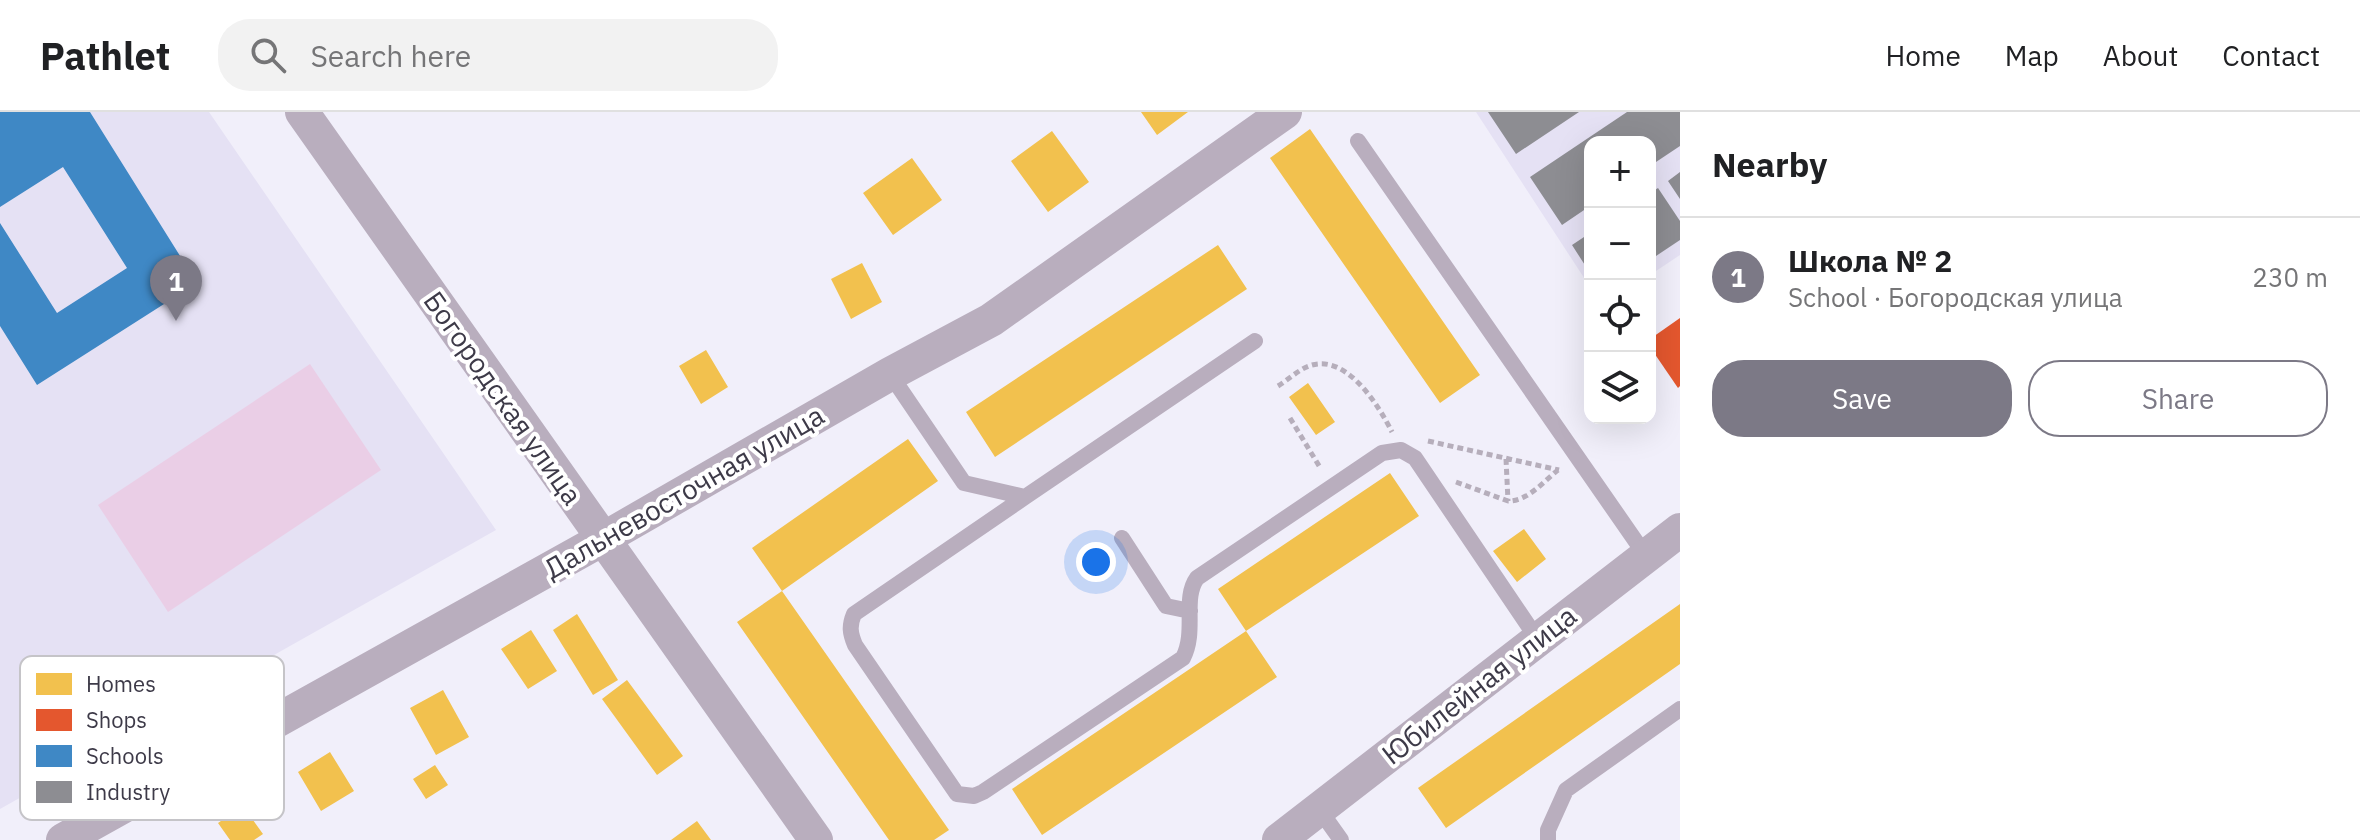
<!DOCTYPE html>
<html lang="en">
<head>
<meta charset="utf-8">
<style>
	:root { --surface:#fff; --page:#f2f2f2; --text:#202124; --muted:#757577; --line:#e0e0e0; --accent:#7c7986 }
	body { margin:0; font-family:"IBM Plex Sans",sans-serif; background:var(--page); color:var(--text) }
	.controls { position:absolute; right:24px; top:24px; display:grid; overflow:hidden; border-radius:16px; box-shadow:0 8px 32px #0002 }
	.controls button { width:72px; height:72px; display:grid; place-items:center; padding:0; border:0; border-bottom:2px solid var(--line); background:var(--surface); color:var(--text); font:40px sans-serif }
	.you { position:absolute; left:1096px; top:450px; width:28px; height:28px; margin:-20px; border:6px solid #fff; border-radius:50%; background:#1a73e8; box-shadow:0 0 0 12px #1a73e833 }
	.badge { display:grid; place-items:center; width:52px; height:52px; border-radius:50%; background:var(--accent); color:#fff; font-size:26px; font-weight:700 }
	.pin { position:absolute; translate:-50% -66px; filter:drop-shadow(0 2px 4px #0008) }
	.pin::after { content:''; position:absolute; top:42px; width:28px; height:24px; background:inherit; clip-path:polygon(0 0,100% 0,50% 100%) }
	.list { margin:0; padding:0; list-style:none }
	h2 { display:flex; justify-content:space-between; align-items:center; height:104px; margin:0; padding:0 32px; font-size:34px }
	h2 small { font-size:26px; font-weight:400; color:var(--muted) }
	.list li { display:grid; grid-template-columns:52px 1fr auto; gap:24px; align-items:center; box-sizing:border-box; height:120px; padding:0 32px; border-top:2px solid var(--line) }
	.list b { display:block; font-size:30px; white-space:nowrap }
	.list p { margin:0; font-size:26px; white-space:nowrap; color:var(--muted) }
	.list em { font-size:26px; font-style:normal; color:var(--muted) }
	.actions { display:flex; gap:16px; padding:24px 32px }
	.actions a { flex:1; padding:18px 0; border:2px solid var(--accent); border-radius:32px; text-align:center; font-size:28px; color:var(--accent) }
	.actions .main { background:var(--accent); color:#fff }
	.icon { flex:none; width:44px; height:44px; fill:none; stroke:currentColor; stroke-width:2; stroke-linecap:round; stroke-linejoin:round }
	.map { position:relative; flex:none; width:1680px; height:728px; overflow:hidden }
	header { display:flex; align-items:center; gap:48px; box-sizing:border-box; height:112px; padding:0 40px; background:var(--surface); border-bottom:2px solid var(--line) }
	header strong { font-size:38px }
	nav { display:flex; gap:44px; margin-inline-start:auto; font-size:28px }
	.search { width:560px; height:72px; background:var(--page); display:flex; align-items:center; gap:20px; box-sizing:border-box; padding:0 28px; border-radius:32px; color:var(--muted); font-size:30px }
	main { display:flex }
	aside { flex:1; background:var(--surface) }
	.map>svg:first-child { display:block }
	.built { fill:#e5e1f4 }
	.green { fill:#eacee6 }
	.homes { fill:#f2c14e }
	.shops { fill:#e4572e }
	.schools { fill:#3f88c5 }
	.industry { fill:#8d8d92 }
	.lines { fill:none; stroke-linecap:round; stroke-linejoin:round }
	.path { stroke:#b6aebb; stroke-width:5; stroke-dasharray:6 4; stroke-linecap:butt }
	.lane { stroke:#b9aebe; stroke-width:16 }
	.street { stroke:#b9aebe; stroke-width:34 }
	.labels { text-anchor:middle; stroke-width:8; stroke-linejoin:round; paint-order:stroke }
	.street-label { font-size:28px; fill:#3d3a48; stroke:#fff }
	.key { fill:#fff; stroke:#c5c4c8; stroke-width:2 }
	.key-label { font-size:22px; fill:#3d3a48 }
</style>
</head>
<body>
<header>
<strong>Pathlet</strong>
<div class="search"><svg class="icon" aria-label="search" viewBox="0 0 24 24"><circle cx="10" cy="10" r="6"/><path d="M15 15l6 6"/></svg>Search here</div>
<nav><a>Home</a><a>Map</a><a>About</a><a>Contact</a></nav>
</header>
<main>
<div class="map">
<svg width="1680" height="728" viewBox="0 0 1680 728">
	<rect width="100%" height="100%" fill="#f1effa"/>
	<path class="built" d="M0 0H209L496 418 0 697Z
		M1476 0H1680V143L1650 163V30H1590V175Z"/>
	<path class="green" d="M310 252 381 358 168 500 98 393Z"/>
	<path class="homes" d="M1141 0H1188L1157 23Z
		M1310 17 1480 263 1440 291 1270 46Z
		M1052 19 1089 70 1048 100 1011 49Z
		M912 46 942 88 893 123 863 81Z
		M1218 133 1247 177 995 345 966 300Z
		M862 151 882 190 851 207 831 167Z
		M706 238 728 275 701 292 679 254Z
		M1308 271 1335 310 1316 323 1289 285Z
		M908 327 938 369 782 479 949 718 934 728H889L737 510 782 479 752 436Z
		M1390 361 1419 404 1246 519 1218 477Z
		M1524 417 1546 447 1517 470 1493 439Z
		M1680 492V552L1446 716 1418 676Z
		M577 502 618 568 593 583 553 518Z
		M531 518 557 559 528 577 501 537Z
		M1246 519 1277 565 1042 723 1012 677Z
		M627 568 683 644 657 663 602 587Z
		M443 578 469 625 436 643 410 596Z
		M330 640 354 679 321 699 298 660Z
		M435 653 448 673 426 687 413 667Z
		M243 694 263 722 254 728H230L218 711Z
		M697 709 711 728H671Z"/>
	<path class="shops" d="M1680 206V274L1678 276 1650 235V227Z"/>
	<path class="schools" d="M0 0H90L197 171 37 273 0 214V111L57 201 127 156 63 55 0 95Z"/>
	<path class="industry" d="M1488 0H1579L1516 42Z
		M1627 0H1680V34L1650 54V30H1590V94L1562 113 1530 65Z
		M1680 60V87L1668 69Z
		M1658 76 1680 109V128L1650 148V81Z
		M1590 121V161L1572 133Z"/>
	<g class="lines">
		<path class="path" d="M1278 274C1288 268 1298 258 1309 254 1346 240 1379 294 1392 320
			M1290 306 1321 357
			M1428 329 1559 358
			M1506 347 1508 389
			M1456 370 1508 389C1528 389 1543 370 1558 358"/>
		<path class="lane" d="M1358 29 1646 444
			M890 262 964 371 1025 385 1255 229
			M1025 385 854 502C849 514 850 521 855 533L957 682 974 684 983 680 1183 546C1197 519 1182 487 1197 466L1382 341 1401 338 1415 346 1538 528
			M1122 426 1166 494 1190 499
			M1319 697 1341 728
			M1548 728V718L1566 678 1680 597"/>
		<path class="street" d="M302 0 816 728
			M63 728 603 427 890 262 991 208 1285 0
			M1279 728 1680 418"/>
	</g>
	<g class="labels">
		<g class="street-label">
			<text transform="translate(503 286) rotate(55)" y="10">Богородская улица</text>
			<text transform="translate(684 380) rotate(-30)" y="10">Дальневосточная улица</text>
			<text transform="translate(1479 573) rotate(-38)" y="10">Юбилейная улица</text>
		</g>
	</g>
	<rect x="20" y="544" width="264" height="164" rx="12" class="key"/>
	<rect x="36" y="561" width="36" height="22" fill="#f2c14e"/>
	<rect x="36" y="597" width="36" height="22" fill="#e4572e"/>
	<rect x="36" y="633" width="36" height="22" fill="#3f88c5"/>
	<rect x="36" y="669" width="36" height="22" fill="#8d8d92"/>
	<g class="key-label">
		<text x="86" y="580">Homes</text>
		<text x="86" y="616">Shops</text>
		<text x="86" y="652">Schools</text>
		<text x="86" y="688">Industry</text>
	</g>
</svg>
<div class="controls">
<button>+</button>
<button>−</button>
<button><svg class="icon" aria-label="locate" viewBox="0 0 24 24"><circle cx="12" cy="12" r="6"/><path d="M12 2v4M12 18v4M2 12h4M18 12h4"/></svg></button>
<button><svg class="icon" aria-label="layers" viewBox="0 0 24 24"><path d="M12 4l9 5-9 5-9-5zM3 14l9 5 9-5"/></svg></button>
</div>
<div class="you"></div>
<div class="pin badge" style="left:176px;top:209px">1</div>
</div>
<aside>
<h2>Nearby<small></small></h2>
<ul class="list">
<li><span class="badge">1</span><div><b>Школа № 2</b><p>School · Богородская улица</p></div><em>230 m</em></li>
</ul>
<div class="actions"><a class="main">Save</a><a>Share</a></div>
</aside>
</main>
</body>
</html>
